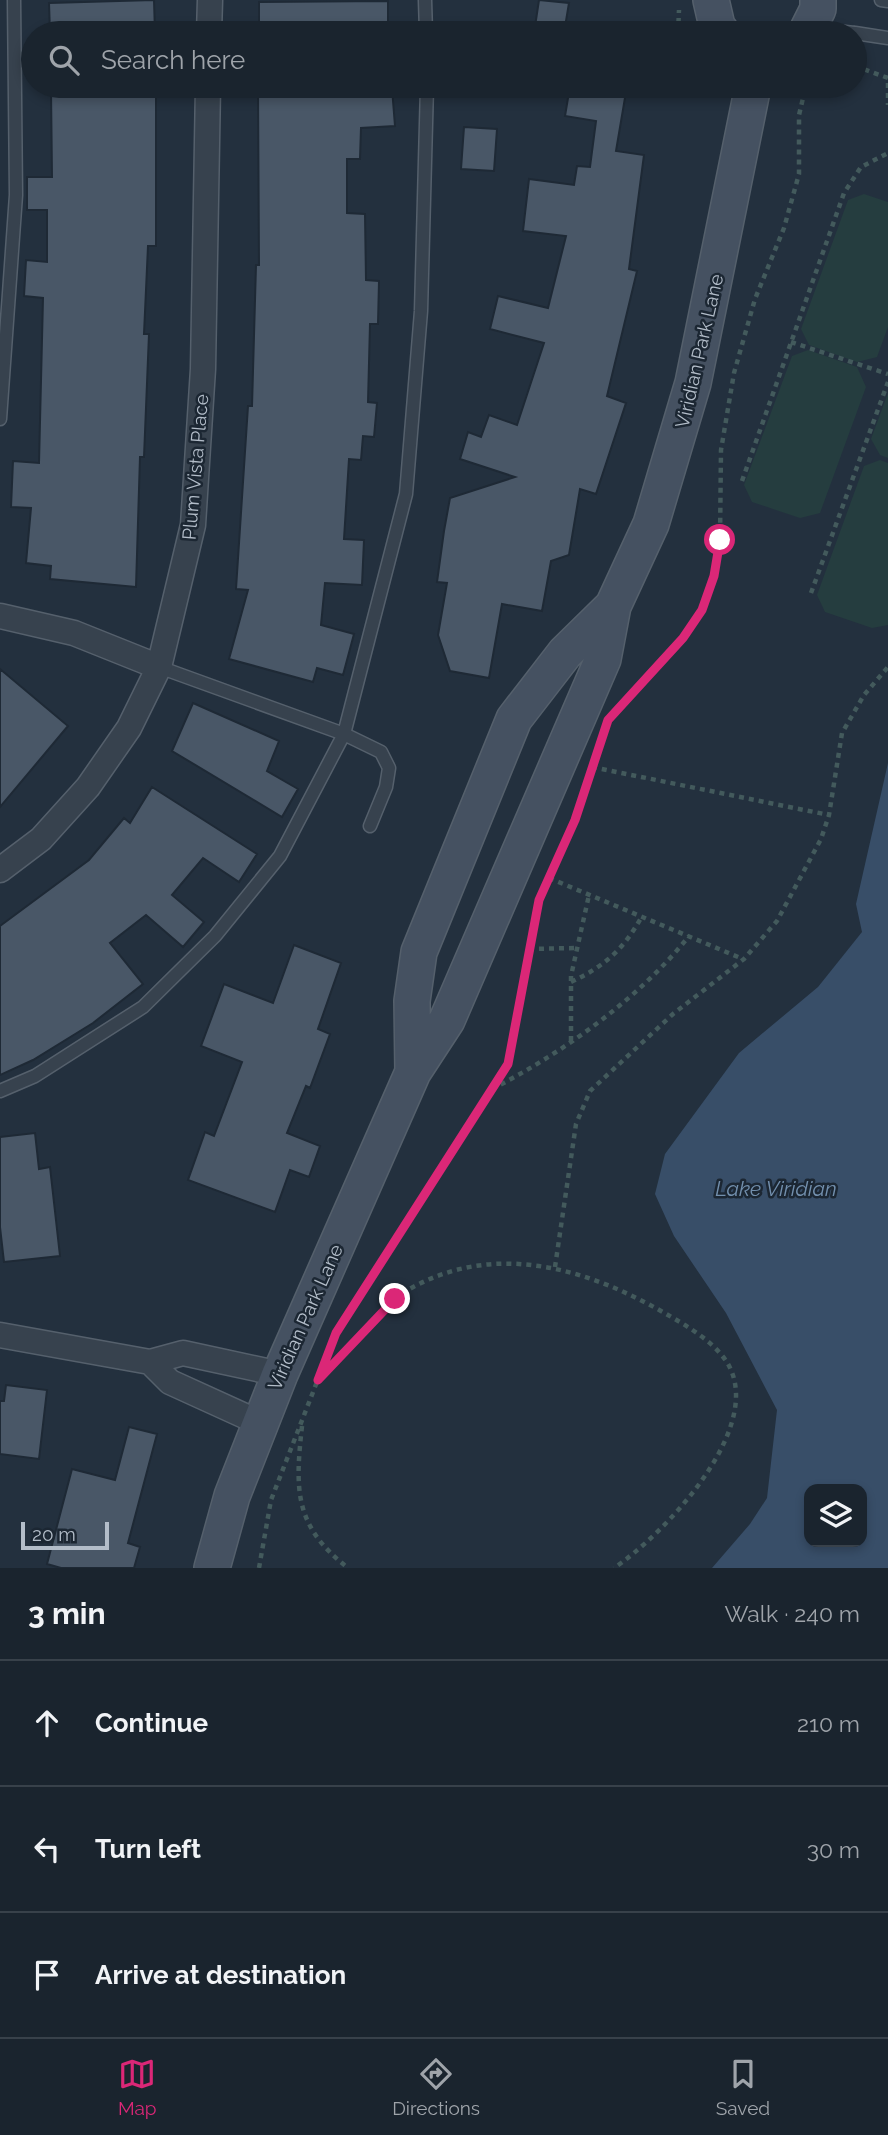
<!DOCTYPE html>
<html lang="en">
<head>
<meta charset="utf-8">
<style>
	:root { --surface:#1a242e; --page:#232c36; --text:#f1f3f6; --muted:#9fa4aa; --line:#38414a; --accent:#db2777 }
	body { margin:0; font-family:Raleway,sans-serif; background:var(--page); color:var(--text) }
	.controls { position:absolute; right:21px; bottom:21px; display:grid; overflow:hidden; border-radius:14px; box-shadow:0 4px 10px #0003 }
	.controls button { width:63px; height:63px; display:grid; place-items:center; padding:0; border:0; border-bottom:2px solid var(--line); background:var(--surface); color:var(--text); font:35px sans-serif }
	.scale { position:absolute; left:21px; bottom:18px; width:88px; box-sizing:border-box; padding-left:7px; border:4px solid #b3bdc9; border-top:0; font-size:19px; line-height:24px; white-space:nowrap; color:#b3bdc9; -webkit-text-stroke:5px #1c2733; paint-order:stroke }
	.stop { position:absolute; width:21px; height:21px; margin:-16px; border:5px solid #db2777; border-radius:50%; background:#fff }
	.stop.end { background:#db2777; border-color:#fff; box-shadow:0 2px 7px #0008 }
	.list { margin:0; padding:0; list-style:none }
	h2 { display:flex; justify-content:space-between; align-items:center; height:91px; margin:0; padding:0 28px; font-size:30px }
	h2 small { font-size:23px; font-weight:400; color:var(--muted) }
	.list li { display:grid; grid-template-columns:46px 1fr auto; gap:21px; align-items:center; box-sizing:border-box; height:126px; padding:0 28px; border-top:2px solid var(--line) }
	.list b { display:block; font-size:26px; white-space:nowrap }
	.list em { font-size:23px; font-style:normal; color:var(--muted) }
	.icon { flex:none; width:38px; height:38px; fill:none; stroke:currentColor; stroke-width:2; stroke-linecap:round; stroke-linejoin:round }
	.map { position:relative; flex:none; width:888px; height:1568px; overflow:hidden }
	.search { position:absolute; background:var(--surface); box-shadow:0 4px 10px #0003; left:21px; right:21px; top:21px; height:77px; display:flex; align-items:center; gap:18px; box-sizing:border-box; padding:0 24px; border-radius:38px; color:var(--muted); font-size:26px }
	.sheet { height:469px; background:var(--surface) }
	nav { display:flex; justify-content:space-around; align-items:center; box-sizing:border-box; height:98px; border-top:2px solid var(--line); background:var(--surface); font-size:19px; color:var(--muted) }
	nav a { display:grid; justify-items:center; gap:4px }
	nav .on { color:var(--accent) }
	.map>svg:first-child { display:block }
	.green { fill:#253d3f }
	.water { fill:#384e68; fill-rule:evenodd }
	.building { fill:#495767; stroke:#1e2935; stroke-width:2 }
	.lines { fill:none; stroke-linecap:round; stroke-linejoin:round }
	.lane-casing { stroke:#55606c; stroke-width:15 }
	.street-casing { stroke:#55606c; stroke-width:27 }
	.secondary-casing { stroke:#55606c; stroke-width:38 }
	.path { stroke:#435a5c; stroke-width:4.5; stroke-dasharray:5 5; stroke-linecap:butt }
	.lane { stroke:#37424e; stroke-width:12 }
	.street { stroke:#37424e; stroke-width:24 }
	.secondary { stroke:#455161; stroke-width:35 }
	.route { stroke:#db2777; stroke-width:9 }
	.labels { text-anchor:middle; stroke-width:5; stroke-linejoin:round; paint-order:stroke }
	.street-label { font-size:19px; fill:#b3bdc9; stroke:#1c2733 }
	.water-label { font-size:21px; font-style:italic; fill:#728fad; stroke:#1c2733 }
</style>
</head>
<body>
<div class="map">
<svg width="888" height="1568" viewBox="0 0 888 1568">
	<rect width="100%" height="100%" fill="#23303e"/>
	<path class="green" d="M864 194 888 202V327L877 357 857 362 809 345 801 329 848 200Z
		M808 350 857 367 866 387 820 513 800 518 752 502 744 485 792 356Z
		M888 393V458L880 455 871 439Z
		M880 460 888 463V625L872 628 825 612 817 595 864 466Z"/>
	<path class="water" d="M888 763V1568H712L750 1524 767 1498 777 1410 726 1313 674 1236 655 1194 665 1154 739 1053 818 987 862 932 856 904ZM809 1489H862V1542H809Z"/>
	<path class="building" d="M154 0 155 33H50L49 3Z
		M539 0 569 3 564 33H534Z
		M388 1V33H259V2Z
		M570 86H627L616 151 644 155 629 269 637 271 607 396 626 403 596 494 580 489 569 555 551 561 542 611 502 604 489 678 450 671 438 635 447 583 437 582 444 531 450 498 515 477 460 459 468 432 481 437 489 415 517 425 544 343 490 329 498 296 548 308 566 236 523 231 529 179 574 185 577 166 590 167 596 121 565 116Z
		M156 88V246H148L144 334H149L144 457H140L136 587 50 579 51 566 26 563 31 508 11 507 13 461 39 463 43 298 24 296 26 260 47 262V210H27V177H52L51 90Z
		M392 88 395 126 361 128 360 159H347V213L365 214 366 280 379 281 378 324H370L368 402 377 403 374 437 363 436 361 460 349 459 344 539 364 540 362 585 325 583 321 625 354 634 343 675 317 668 313 682 229 659 248 590 236 589 248 406H252L256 265H259L258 89 327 90V94Z
		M464 127 497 129 494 171 461 169Z
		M0 669 68 726 0 807Z
		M193 703 279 741 267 771 298 789 282 817 172 751Z
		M152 787 257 854 239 882 203 858 172 895 204 922 183 947 146 915 110 943 143 984 93 1023 33 1060 0 1075V926L89 860 124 818 130 823Z
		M294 945 341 963 318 1029 330 1034 310 1088 306 1086 287 1133 320 1146 309 1177 290 1170 275 1212 188 1180 205 1132 214 1136 242 1062 201 1046 224 984 273 1003Z
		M35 1133 39 1169 50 1167 60 1256 4 1262 0 1227V1137Z
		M6 1385 47 1390 39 1459 0 1454V1401H4Z
		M129 1427 157 1434 128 1543 140 1547 134 1568H61L47 1564 72 1469 115 1480Z"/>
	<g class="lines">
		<defs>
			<path id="lane" d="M425 0 426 33
				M881 0 888 1
				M811 28 854 33
				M855 33 888 38
				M0 419 16 195 14 0
				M159 667 344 734 381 752 389 768 386 787 370 826
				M0 1091 35 1076 143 1007 215 936 280 856 344 734 406 494 421 311 427 86"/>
			<path id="street" d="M209 33 210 0
				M0 616 74 633 159 667
				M0 870 41 839 88 787 129 728 159 667 193 525 203 369 208 86
				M0 1335 150 1362 183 1353 280 1374
				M150 1362 170 1382 260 1423"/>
			<path id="secondary" d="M711 0 717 26 722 33
				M806 33 818 9V0
				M413 1072 412 1001 419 952 514 719 565 653 613 606
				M212 1568 232 1496 280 1374 413 1072 447 1020 603 659 613 606 651 524 693 383 753 86"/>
		</defs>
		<use href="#lane" class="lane-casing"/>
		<use href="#street" class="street-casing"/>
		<use href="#secondary" class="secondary-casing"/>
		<path class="path" d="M678 33 679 10
			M855 66 888 78
			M888 83V105
			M804 94 824 86
			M791 342 888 374
			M742 481 844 193 861 167 888 153
			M811 593 888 382
			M618 709 683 638 702 610 714 576 720 540 721 450 734 373 755 299 784 228 799 174V115L804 94 786 86
			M592 767 829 815
			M549 878 743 959
			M529 949 575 948
			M571 982C605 966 624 949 642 916
			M571 1041V976L589 895
			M492 1089C561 1054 640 998 689 936
			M555 1267 576 1124 590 1091 673 1014 744 959 777 921 821 839 829 815 842 733 864 695 888 667
			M319 1380C353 1350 375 1306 417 1285 501 1242 591 1270 668 1315 689 1327 721 1346 731 1370 759 1435 663 1535 614 1568
			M302 1426C295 1490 294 1526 348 1568
			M259 1568 271 1500 336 1333 508 1064 539 900 575 820 584 790"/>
		<use href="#lane" class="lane"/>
		<use href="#street" class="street"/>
		<use href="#secondary" class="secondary"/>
	</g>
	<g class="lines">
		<path class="route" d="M395 1299 318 1380 336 1333 508 1064 539 900 575 820 608 720 683 638 702 610 714 576 720 540"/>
	</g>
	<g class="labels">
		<g class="street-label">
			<text transform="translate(699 351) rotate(-77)" y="7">Viridian Park Lane</text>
			<text transform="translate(195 467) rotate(-85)" y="7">Plum Vista Place</text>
			<text transform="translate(305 1317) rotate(-66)" y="7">Viridian Park Lane</text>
		</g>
		<g class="water-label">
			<text x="776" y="1196">Lake Viridian</text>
		</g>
	</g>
</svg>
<div class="controls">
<button><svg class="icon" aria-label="layers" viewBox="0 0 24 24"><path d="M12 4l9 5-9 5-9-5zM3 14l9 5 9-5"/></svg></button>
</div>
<div class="scale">20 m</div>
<div class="stop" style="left:720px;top:540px"></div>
<div class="stop end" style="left:395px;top:1299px"></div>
<div class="search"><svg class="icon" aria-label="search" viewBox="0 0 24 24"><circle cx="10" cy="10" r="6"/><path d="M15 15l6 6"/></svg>Search here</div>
</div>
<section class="sheet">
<h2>3 min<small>Walk · 240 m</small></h2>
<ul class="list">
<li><svg class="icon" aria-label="ahead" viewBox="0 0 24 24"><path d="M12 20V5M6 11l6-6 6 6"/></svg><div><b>Continue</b></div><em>210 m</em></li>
<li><svg class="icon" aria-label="left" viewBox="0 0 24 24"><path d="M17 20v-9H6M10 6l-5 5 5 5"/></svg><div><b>Turn left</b></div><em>30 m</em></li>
<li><svg class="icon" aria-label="arrive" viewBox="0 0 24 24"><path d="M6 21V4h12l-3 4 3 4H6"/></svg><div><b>Arrive at destination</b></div></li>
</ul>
</section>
<nav>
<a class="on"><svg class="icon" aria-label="map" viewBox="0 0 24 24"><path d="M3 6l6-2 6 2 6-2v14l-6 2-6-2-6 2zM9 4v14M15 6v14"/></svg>Map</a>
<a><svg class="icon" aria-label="directions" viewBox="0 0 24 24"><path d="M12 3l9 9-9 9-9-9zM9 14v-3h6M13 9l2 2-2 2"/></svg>Directions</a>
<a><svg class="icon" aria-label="saved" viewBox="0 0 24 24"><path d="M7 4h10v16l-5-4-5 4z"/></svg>Saved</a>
</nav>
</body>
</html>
